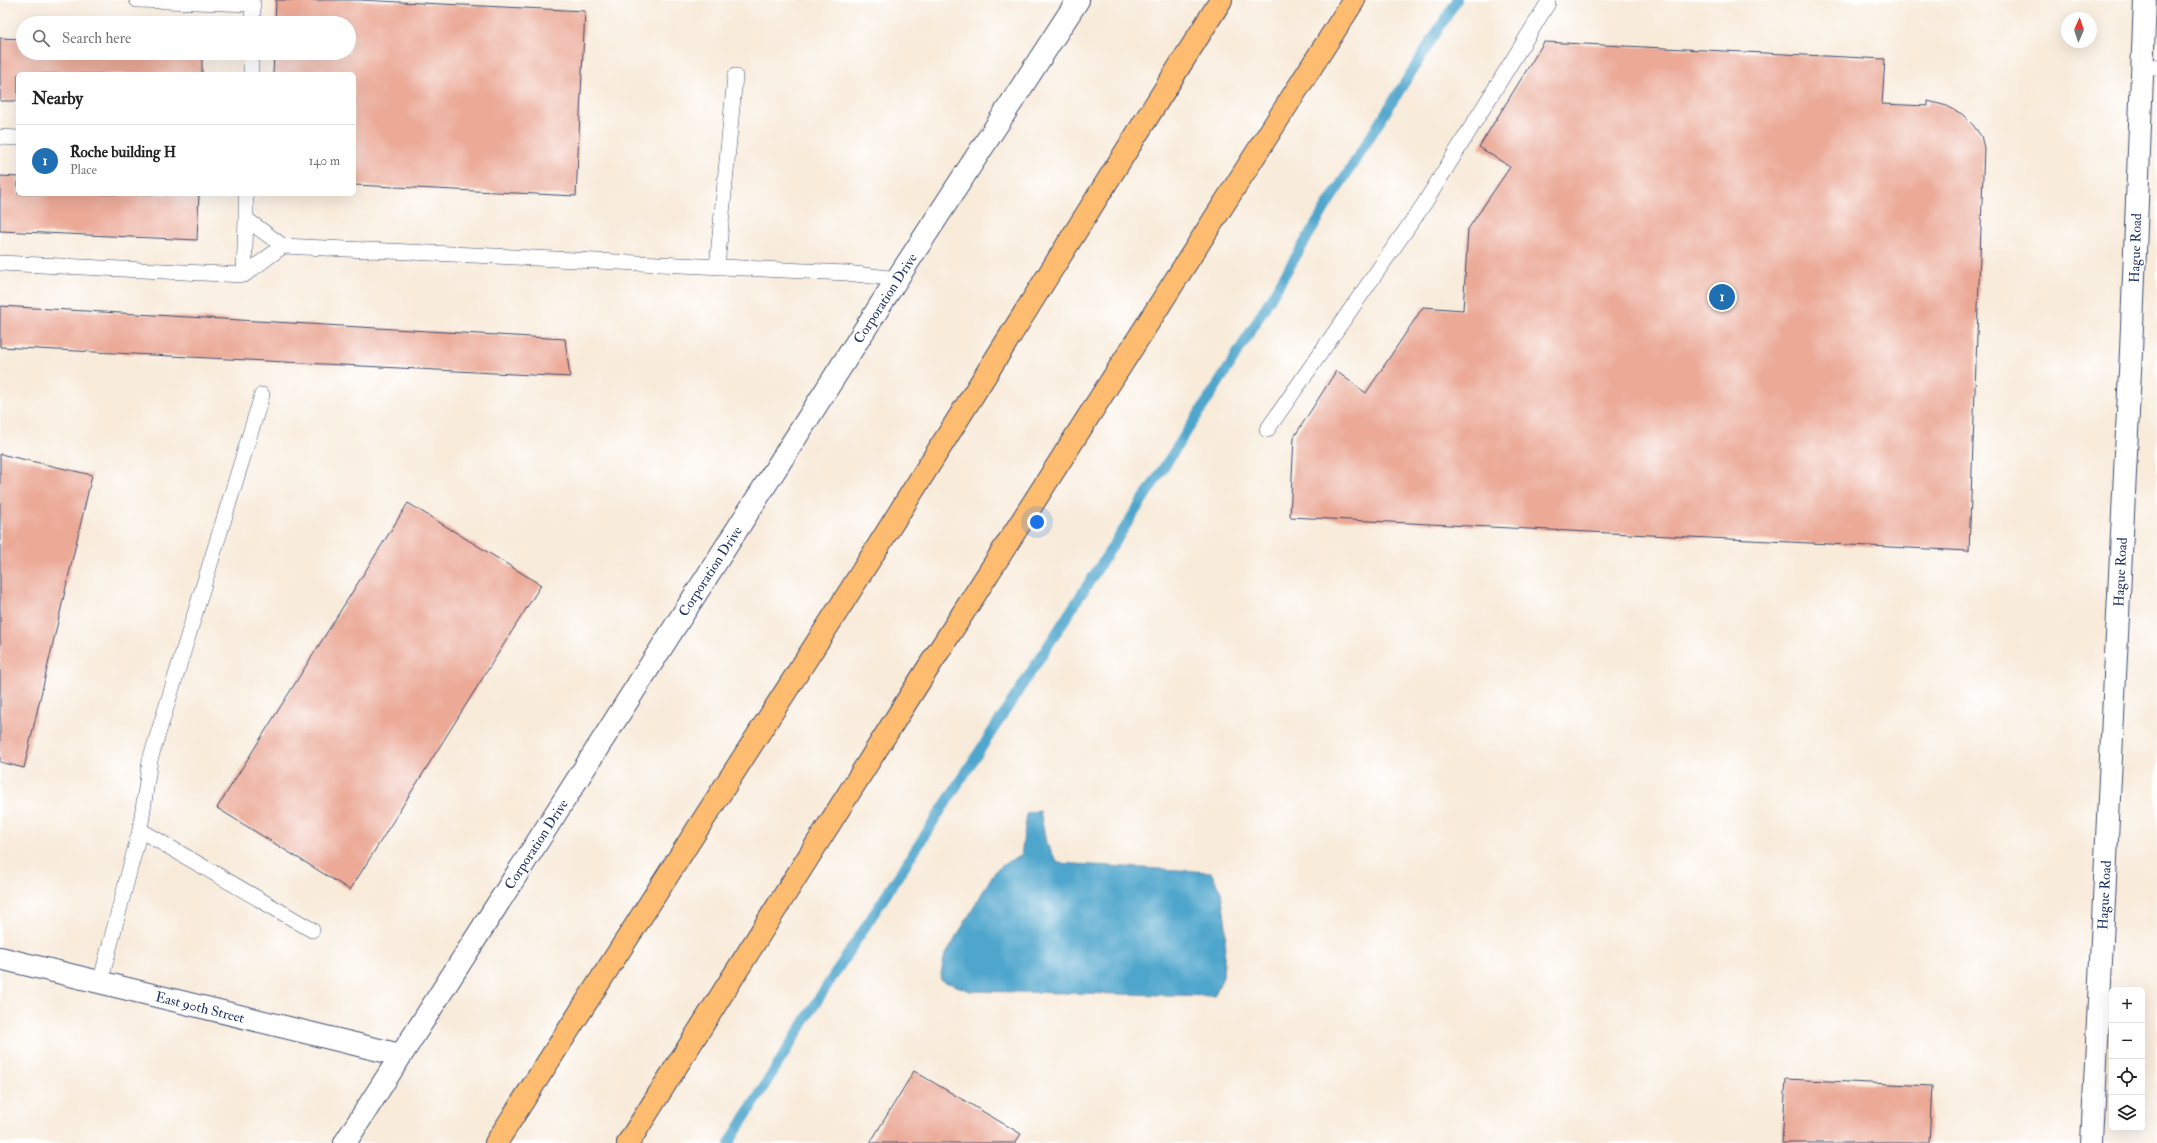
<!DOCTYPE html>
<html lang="en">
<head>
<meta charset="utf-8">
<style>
	:root { --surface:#fff; --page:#f6f6f6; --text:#222; --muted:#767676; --line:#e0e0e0; --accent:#1f6fb2 }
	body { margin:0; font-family:"IM FELL Double Pica",serif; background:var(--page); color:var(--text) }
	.controls { position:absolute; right:12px; bottom:12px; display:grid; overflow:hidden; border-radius:6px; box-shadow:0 4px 16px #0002 }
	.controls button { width:36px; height:36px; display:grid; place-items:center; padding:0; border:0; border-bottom:1px solid var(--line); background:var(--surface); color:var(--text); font:20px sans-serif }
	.compass { position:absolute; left:2061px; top:12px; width:36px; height:36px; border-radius:50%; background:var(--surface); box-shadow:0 4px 16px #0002; rotate:3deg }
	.you { position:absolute; left:1037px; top:522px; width:14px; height:14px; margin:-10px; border:3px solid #fff; border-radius:50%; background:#1a73e8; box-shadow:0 0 0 6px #1a73e833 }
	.badge { display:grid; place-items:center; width:26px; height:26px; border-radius:50%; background:var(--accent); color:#fff; font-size:13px; font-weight:700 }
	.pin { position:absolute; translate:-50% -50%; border:2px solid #fff; box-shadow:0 1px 4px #0006 }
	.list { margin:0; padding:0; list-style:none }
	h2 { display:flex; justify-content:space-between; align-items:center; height:52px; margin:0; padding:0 16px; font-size:17px }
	h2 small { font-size:13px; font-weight:400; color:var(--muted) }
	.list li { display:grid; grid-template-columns:26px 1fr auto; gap:12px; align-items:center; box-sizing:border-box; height:72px; padding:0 16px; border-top:1px solid var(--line) }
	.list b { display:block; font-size:15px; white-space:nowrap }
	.list p { margin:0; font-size:13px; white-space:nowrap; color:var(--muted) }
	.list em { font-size:13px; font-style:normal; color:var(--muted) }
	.icon { flex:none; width:22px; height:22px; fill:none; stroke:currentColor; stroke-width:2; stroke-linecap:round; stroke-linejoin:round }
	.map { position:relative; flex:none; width:2157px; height:1143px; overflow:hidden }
	.search { position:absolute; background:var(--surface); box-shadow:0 4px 16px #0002; left:16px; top:16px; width:340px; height:44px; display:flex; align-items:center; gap:10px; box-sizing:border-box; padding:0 14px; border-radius:22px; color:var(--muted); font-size:15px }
	.panel { position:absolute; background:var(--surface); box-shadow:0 4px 16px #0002; left:16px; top:72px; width:340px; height:124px; border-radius:6px }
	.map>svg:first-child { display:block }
	.water { fill:#4fa6cc; stroke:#356a95 }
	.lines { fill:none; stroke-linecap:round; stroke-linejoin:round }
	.stream { stroke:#4fa6cc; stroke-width:10 }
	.building { fill:#eba996 }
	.service-casing { stroke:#3c4b71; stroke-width:16 }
	.minor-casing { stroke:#3c4b71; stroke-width:24 }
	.tertiary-casing { stroke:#3c4b71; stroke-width:24 }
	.motorway-casing { stroke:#3c4b71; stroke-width:24 }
	.service { stroke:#fff; stroke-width:15 }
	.minor { stroke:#fff; stroke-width:22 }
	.tertiary { stroke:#fff; stroke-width:22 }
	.motorway { stroke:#fdbc70; stroke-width:22 }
	.labels { text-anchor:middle; stroke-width:3; stroke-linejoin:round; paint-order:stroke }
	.street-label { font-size:14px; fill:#1b2f5e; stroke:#fff }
</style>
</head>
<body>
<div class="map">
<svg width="2157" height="1143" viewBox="0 0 2157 1143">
	<rect width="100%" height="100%" fill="#fff"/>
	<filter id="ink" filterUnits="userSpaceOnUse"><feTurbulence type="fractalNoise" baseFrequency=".025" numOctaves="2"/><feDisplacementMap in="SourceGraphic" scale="8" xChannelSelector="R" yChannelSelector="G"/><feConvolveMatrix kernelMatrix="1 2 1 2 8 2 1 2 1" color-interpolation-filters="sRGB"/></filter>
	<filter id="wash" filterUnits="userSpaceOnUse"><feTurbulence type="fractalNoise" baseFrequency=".012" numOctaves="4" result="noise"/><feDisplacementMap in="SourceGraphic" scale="16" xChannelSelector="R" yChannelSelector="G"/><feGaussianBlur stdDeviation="0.9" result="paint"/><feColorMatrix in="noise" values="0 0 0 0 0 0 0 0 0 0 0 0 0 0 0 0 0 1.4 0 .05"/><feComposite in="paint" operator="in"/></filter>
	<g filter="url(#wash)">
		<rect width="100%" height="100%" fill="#f8ebda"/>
		<path class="water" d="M1040 811 1046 843 1058 863 1211 872 1221 892 1226 926 1223 977 1214 996 970 991 940 980 944 958 995 871 1009 861 1021 856 1027 813Z"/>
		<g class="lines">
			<path class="stream" d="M729 1143 819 998 1227 370 1329 202 1457 0"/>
		</g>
		<g id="blocks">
			<path class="building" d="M276 0H359L585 11 576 196 354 185V74H273L274 53H349V23H275Z
				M0 38 23 39V53H202V74H18V101H0Z
				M1544 42 1885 59 1882 104 1928 106V101L1947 106 1962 114 1973 125 1981 136 1984 148 1969 551 1290 517 1294 437 1336 371 1366 393 1423 307 1463 310 1468 229 1510 167 1479 147Z
				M0 176 18 177V194H199L197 240 0 231Z
				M0 306 565 339 570 377 0 347Z
				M0 454 92 475 24 768 0 762Z
				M408 503 541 585 350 890 217 808Z
				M914 1071 1021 1134 1015 1143H870Z
				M1786 1079 1932 1086 1929 1143H1782Z"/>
		</g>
	</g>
	<g filter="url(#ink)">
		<use href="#blocks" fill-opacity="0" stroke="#3c4b71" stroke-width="1"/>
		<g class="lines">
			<defs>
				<path id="service" d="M137 0 253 4 252 23
					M2141 65 2157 67
					M251 74V53
					M0 137 18 138
					M246 219V194
					M283 246 246 219 244 275 283 246 847 273 897 279
					M0 263 244 275
					M717 267 735 76
					M1267 430 1424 204 1548 3
					M140 830 150 760 262 395
					M100 983 140 830 312 930"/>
				<path id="minor" d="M0 958 400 1055"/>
				<path id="tertiary" d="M345 1143 897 279 1078 0
					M2092 1143 2131 351 2145 0"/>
				<path id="motorway" d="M496 1143 843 602 1221 0
					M628 1143 912 693 1354 0"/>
			</defs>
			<use href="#service" class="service-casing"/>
			<use href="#minor" class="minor-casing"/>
			<use href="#tertiary" class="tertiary-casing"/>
			<use href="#motorway" class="motorway-casing"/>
			<use href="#service" class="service"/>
			<use href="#minor" class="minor"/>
			<use href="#tertiary" class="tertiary"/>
			<use href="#motorway" class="motorway"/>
		</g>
	</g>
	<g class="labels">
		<g class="street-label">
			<text transform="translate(2135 248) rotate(-88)" y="5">Hague Road</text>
			<text transform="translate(885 298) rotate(-57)" y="5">Corporation Drive</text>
			<text transform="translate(710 571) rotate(-57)" y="5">Corporation Drive</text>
			<text transform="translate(2120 572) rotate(-87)" y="5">Hague Road</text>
			<text transform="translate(536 844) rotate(-57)" y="5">Corporation Drive</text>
			<text transform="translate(2104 895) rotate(-87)" y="5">Hague Road</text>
			<text transform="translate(200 1007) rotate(14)" y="5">East 90th Street</text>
		</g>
	</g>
</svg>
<div class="controls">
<button>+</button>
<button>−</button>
<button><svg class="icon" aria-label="locate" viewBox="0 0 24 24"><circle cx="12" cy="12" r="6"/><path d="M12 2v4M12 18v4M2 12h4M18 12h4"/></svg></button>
<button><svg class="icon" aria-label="layers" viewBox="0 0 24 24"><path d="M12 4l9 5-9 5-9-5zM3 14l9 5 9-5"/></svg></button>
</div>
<svg class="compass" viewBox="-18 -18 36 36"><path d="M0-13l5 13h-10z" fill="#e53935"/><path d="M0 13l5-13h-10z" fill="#767676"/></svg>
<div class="you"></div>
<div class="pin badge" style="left:1722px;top:297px">1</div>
<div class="search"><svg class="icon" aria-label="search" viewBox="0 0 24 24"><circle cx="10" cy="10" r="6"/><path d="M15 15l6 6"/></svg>Search here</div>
<section class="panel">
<h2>Nearby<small></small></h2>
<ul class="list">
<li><span class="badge">1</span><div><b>Roche building H</b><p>Place</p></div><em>140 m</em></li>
</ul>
</section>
</div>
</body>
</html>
